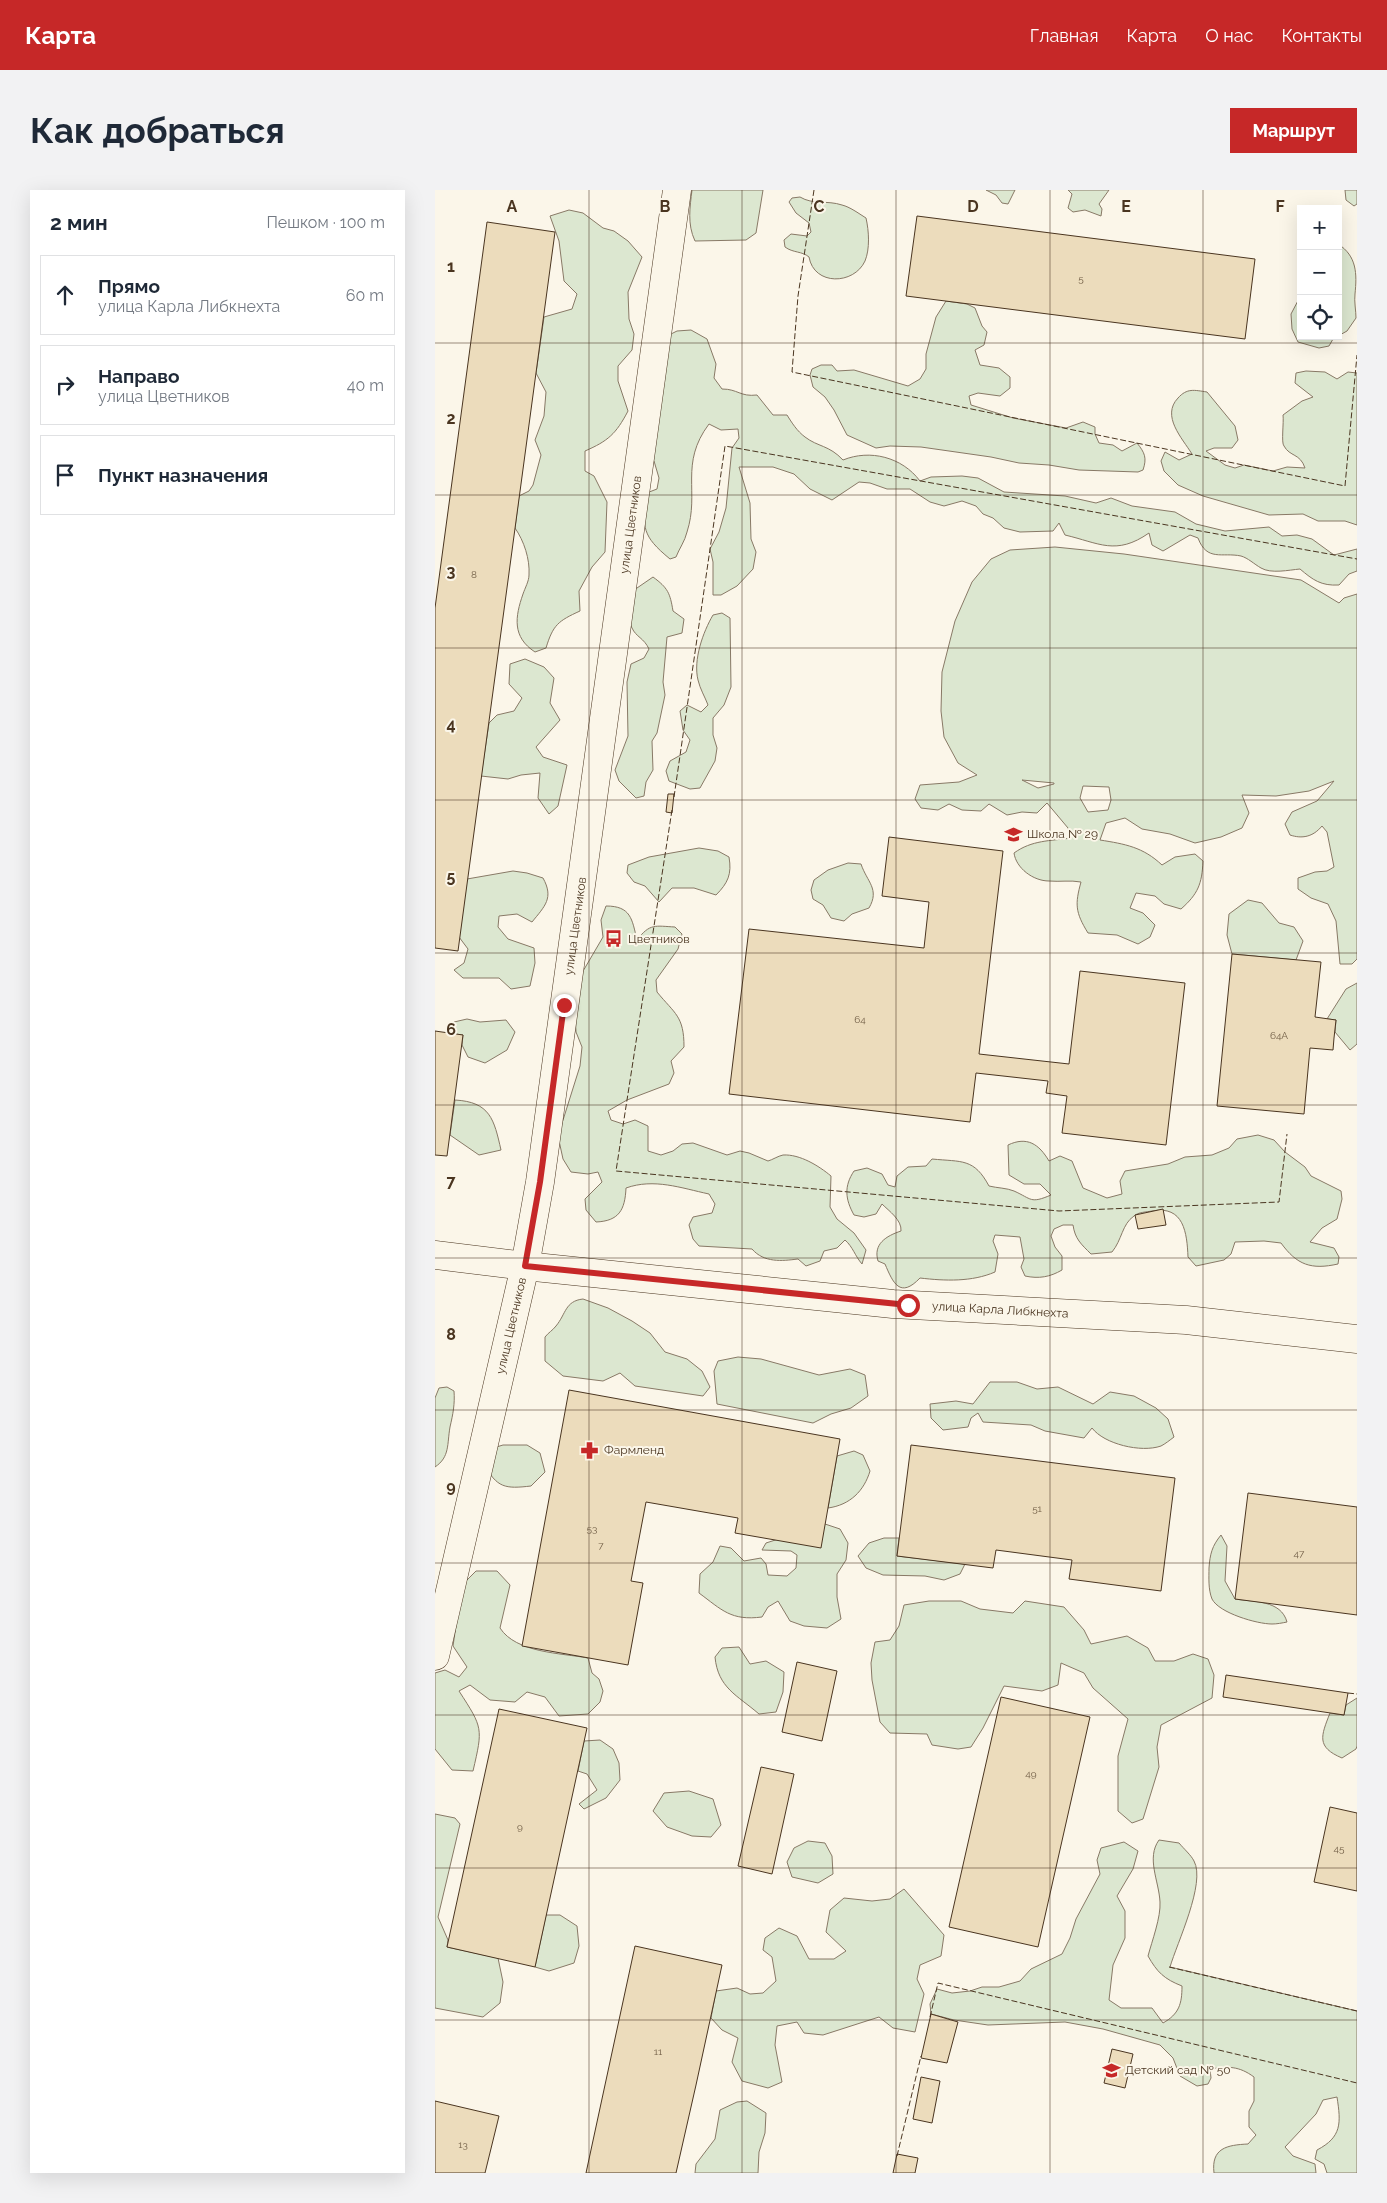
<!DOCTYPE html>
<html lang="ru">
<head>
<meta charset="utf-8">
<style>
	:root { --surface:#fff; --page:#f2f2f3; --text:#1f2937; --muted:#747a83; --line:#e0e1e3; --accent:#c62828 }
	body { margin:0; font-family:Raleway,sans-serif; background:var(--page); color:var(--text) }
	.controls { position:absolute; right:15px; top:15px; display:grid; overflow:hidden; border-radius:0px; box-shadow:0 5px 20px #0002 }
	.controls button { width:45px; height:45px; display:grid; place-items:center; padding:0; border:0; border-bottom:1px solid var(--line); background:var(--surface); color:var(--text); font:25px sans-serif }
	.stop { position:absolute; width:15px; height:15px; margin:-11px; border:4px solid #c62828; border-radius:50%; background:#fff }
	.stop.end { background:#c62828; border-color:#fff; box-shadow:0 1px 5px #0008 }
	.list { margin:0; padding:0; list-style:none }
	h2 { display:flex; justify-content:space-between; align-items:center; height:65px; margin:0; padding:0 20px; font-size:21px }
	h2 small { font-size:16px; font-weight:400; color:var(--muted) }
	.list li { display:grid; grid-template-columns:32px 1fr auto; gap:15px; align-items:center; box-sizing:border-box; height:80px; margin:0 10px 10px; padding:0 10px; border:1px solid var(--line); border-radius:0px }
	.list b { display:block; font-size:19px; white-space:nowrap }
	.list p { margin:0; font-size:16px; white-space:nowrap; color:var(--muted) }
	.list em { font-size:16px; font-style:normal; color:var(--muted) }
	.icon { flex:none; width:28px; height:28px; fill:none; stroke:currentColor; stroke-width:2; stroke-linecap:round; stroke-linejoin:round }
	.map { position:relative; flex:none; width:922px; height:1983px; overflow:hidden; border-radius:0px }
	header { display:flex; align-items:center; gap:30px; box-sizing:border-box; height:70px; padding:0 25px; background:var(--accent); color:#fff }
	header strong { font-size:24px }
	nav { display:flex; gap:28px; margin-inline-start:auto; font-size:18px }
	.intro { display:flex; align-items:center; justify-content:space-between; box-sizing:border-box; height:120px; padding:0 30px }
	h1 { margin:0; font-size:35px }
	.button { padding:12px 22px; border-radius:0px; background:var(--accent); color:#fff; font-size:18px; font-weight:700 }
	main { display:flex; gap:30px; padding:0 30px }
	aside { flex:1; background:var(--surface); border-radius:0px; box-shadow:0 5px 20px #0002 }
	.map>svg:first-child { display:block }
	.green { fill:#dce7d0; stroke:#887966; fill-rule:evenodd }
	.building { fill:#ecdcbc; stroke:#4a3520 }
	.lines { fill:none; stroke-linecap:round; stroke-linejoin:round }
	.minor-casing { stroke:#4a3520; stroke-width:29 }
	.major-casing { stroke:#4a3520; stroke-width:29 }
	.minor { stroke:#fbf6e9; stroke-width:28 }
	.major { stroke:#fbf6e9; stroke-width:28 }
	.fence { stroke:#4a3520; stroke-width:1; stroke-dasharray:6 2.5; stroke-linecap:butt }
	.route { stroke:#c62828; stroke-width:6 }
	.grid { fill:none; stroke:#4a3520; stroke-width:1; stroke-opacity:0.55 }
	.labels { text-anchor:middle; stroke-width:4; stroke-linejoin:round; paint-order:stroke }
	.number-label { font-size:10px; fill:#725f47 }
	.street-label { font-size:12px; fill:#4a3520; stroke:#fbf6e9 }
	.poi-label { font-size:12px; fill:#4a3520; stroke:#fbf6e9; text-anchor:start }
	.grid-label { font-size:16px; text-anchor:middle; font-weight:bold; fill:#4a3520; stroke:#fbf6e9; stroke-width:4; stroke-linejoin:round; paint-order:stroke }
</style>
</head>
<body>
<header>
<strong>Карта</strong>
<nav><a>Главная</a><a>Карта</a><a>О нас</a><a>Контакты</a></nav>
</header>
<div class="intro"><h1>Как добраться</h1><a class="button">Маршрут</a></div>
<main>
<aside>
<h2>2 мин<small>Пешком · 100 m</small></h2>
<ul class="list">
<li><svg class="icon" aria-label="ahead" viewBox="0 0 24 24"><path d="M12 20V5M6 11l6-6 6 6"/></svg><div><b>Прямо</b><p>улица Карла Либкнехта</p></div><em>60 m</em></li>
<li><svg class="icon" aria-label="right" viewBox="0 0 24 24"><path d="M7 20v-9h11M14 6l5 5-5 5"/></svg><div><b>Направо</b><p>улица Цветников</p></div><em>40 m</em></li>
<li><svg class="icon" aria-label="arrive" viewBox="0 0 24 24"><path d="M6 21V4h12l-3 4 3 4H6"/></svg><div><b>Пункт назначения</b></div></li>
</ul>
</aside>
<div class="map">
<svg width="922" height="1983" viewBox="0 0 922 1983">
	<rect width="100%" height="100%" fill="#fbf6e9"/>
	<path class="green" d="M257 0H328L321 43 311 50 260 51C252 34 255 17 257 0Z
		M551 0H580L573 14 567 13 561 5Z
		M633 0H674L664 14 667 19 666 26 650 20 638 22 633 18 637 4Z
		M910 0H922V14L919 16 911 10Z
		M365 7C378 15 392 10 407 15 415 17 423 23 431 28 434 41 435 59 430 71 419 95 379 96 374 67 367 61 358 63 350 57L349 50 356 44 372 46 376 42 374 33 361 23 354 12 357 8Z
		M134 20 148 23 168 38 179 41 193 51 207 67 193 102 194 129 199 144 197 160 183 176V191L193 221C181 244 173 251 150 261V281L159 286 172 312 170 362 157 377 144 401 145 421C123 431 118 435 111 458L100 462C77 447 80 427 88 404 90 398 94 391 94 385 95 369 89 351 80 338L84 306 94 301 98 295 106 265 100 250 109 226 111 202 101 183 109 127 137 119 142 104 129 91 124 51 115 26Z
		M903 54C922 66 922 84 920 104 919 111 921 121 921 128L912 141 903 146Z
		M866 65V146H903L898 149 894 156 884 158 863 152 857 139 856 124 866 105Z
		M511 111 532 114 540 118 547 136 552 142 549 155 540 160 545 175 564 178 575 187V198L565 206 543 203 534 206 536 215 578 228 631 238 648 232 660 237V244L664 253 678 255 687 261 702 253C710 263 712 268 708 280L703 282 644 280 614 275 584 273 556 267 486 257 455 256 441 258 412 245 399 220 390 207 378 197 375 185 377 179 386 175H397L402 181 419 180 473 196 485 189 491 179V164L501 127Z
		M256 140 272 149 281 174 279 188 287 199C303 199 305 207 322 205L338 225H352C357 233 362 241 370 247 383 257 394 255 408 270 435 259 467 267 485 291L496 287 527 286 543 288 569 302 630 306 661 313 676 308 697 316 740 322 761 334 790 341 834 337 847 346 862 345 877 349 899 365 922 359V381L914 384 904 395C886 396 878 390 865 379 854 380 836 384 826 378 819 374 813 368 806 366 787 362 772 372 763 348L755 345 728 361 717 355 714 343C681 366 664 353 630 345L624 333 618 341 585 342 569 338 558 328 548 324 541 316 527 311 509 316 495 312 475 299H452L435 293 424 292 397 310 375 299 359 284 338 277H304L315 313 316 349 321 362 318 379 302 396 286 405H278V372L275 359 284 342 291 318 297 258 304 248 303 239 286 240 274 234C244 274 265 302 252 342 250 351 244 359 241 367L235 369C206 345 209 339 209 304L222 299 224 288 219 271 206 264 234 145 242 141Z
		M871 181 890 182 902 189 913 182 922 183V335L910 331H883L868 324 834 325 768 306 743 295 729 281 726 271 730 262 744 270 757 264C747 248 726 226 743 208 752 198 759 200 772 202L800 236 803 250 797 258H779L771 261 790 275 800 278 809 275 838 281 852 277 870 278C865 263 855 267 849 256 846 253 849 232 848 225L867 211 878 207 860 193 861 183Z
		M620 357 689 364 866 390 904 413 909 408 922 404V769L917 774H905L901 731 893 714 876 708 863 699V688L880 682 892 681 899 677 892 642 887 636C878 647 867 649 855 645L850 634 857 622 882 611 899 591 874 601 841 606 807 605 814 623 807 638 786 647 760 653 735 644 707 639 690 628 671 633 665 650C690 654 708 657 727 675L740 667 760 664 768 671C767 694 763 704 746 719L729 714 720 706 701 703 695 718 708 723 720 735 715 747 703 754 682 745 653 743C640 722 640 714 646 692 635 690 625 692 614 691 598 691 581 678 579 663 597 650 615 651 636 648L633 638 612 613 602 623 587 622 572 625 554 614 546 621 527 620 514 614 503 620 486 618 480 609 485 595 524 592 542 585 523 573 509 547 506 521 507 482 520 431 537 392 556 369 575 360ZM587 590 619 593V594L603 598ZM648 596 674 597 676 610 673 620 653 622 645 608Z
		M218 387C233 398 235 403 238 421L249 429 247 443 232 447 228 492 230 505 222 543 217 551 218 580 211 592 209 606 201 608 184 591 180 580 193 546 192 492 196 474 209 468 214 459C209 448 201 447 197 438 191 427 189 412 187 399L202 398Z
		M287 423 295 428 296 497 289 515 278 528V545L282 558 280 571 265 598 255 599 234 591 231 581 235 571 251 562 255 550 248 540 245 521 252 515 266 522 273 515C270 507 265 499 263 490 258 470 268 442 278 425Z
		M90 469 109 477 119 488 115 513 125 530 101 557 108 567 132 575 123 616 114 624 103 608 105 583 86 585 73 589 46 586 54 533 62 525 79 521 87 508 74 494 75 474Z
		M264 658 283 661 294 667C297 684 293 693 281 705L259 698H237L224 712 210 696 199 692 192 683 193 675 214 667Z
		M413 673 426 674C432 692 445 699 434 718L417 724 409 731 396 728 388 715 378 709 376 700 379 690 393 680Z
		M78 681 92 683 108 688C119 708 110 716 97 732L82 724 64 726 63 737 73 749 99 758 100 773 95 796 76 799 64 788H28L19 780 29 773 33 759 24 747 32 689Z
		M813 710 827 713 844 733 859 737 868 751 861 770 797 764 792 745 794 724Z
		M171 716C196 716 197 729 202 750 215 733 220 736 240 737L247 744 243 759 221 790 222 802C240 824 249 826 249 857L236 871 239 883 234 894 192 910 173 921 176 930 188 934 200 930 213 936V961L226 965 238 961 247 954 258 953 292 965 305 961 314 963 333 971C337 970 343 966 348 965 365 964 384 976 396 986L395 1017 402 1029 419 1043 431 1060 427 1074C420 1066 418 1057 410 1050L402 1058 389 1061 385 1071 371 1076 363 1069C347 1071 329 1073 317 1059L264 1056 258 1049 254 1035 258 1027 277 1023 280 1014 274 1004C246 998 219 988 191 998 190 1020 184 1031 161 1032L151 1020 150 1009 167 992 163 982 153 984 136 982 128 969 123 946 145 876 147 857 141 842 140 822 144 788 168 747 166 730Z
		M922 793V854L915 860 900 842 901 830 892 829 911 799Z
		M32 829 45 832 71 830 80 842 72 860 50 873 33 867 27 855 28 845 20 844 19 832Z
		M20 910C55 912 59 929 66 960L44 965 15 945Z
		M823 945 839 950 850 962 870 977 876 986 906 1001 907 1009 902 1029 887 1038 875 1052 899 1058 904 1067 903 1074C876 1080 862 1075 846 1053L829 1051 800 1052 796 1064 789 1070 761 1076 753 1067C752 1043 749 1015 717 1021 712 1022 703 1022 699 1026 687 1034 687 1050 677 1062L656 1064C646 1054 640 1049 638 1035H628L619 1039 616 1046 620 1057 627 1066V1080C615 1087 604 1089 590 1086L586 1077 589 1069 585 1047 560 1045 558 1051 563 1064 560 1082C537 1092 510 1091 485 1088 465 1109 458 1093 450 1074L443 1071C438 1054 451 1046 466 1041 467 1030 454 1021 447 1014L441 1024 429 1027 419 1025C410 1009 409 996 419 981L432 978 447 984 453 995 460 997 462 986 473 977 491 976 497 969C527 972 539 968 554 996 562 998 572 998 579 1001 597 1009 595 1014 616 1005L605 994H589L574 985 573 955C592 946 604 954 614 971L625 966 637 971 648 998 672 1008 687 1004 685 991 690 981 733 974 750 967 777 965 794 958 802 949Z
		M148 1109 173 1118 197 1131 215 1143 230 1162 252 1169 267 1181 275 1197 268 1206 200 1196 185 1183 168 1191 128 1186 110 1171V1147C113 1143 118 1140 121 1136 131 1124 130 1111 148 1109Z
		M303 1167 326 1169 384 1185 415 1179 430 1185 433 1206 416 1218 396 1224 378 1233 282 1214 279 1181 283 1171Z
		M555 1192H582L602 1199 623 1197 658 1214 675 1202 699 1206 721 1218 733 1229 739 1247C735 1250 730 1254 726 1256 706 1263 669 1254 657 1238L649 1248 610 1241 596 1235 548 1232 543 1223 536 1228 533 1237 508 1240 496 1228 495 1214 521 1211 538 1214Z
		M12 1197 19 1201C20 1214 18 1224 15 1237 12 1254 15 1267 0 1277V1208L4 1198Z
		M68 1255H92L105 1263 110 1282 96 1296C70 1299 62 1298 49 1274L55 1259Z
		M419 1261 428 1265 435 1281C429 1301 415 1315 393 1318L402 1266Z
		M390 1334 405 1339 413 1353 411 1370 402 1384V1407L406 1429 392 1438 369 1436 355 1431 343 1411 333 1417 327 1427C296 1431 287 1420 264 1403L265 1384 278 1372 285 1356 296 1358 309 1371 326 1368 331 1374 333 1385 352 1386 361 1378 362 1365 356 1361 327 1360 331 1353Z
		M786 1345 792 1356 790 1391 800 1409C819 1412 846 1410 852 1432 847 1433 842 1434 837 1434 822 1434 784 1423 777 1409 773 1399 774 1387 774 1378 775 1364 777 1356 786 1345Z
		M449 1348H464L462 1366 530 1374 525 1384 509 1390 490 1386 448 1385 431 1378 423 1366 434 1353Z
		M41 1381H62L75 1395 65 1438C81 1463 126 1463 153 1468L157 1483 164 1489 168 1501 165 1512 153 1524 124 1526 110 1507 92 1502 80 1512 55 1510 35 1495 24 1501C48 1538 48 1538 38 1581L17 1580 0 1559V1483L10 1480 24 1487 32 1477 18 1456 27 1395Z
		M494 1411H526L545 1419 578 1423 590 1411 629 1417 649 1440 656 1454 692 1446 713 1458 720 1471H739L758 1464 773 1469 779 1485 777 1508 726 1535 722 1557 724 1577 708 1629 697 1633 683 1621V1566L693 1529 658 1498 649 1483 626 1473 623 1495 607 1501 569 1496 548 1538 536 1557 523 1559 497 1555 492 1544 455 1543 445 1532 437 1490 436 1473 440 1452 455 1450 464 1436 469 1415Z
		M304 1457 315 1474 331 1471 349 1482 348 1502 341 1522 324 1524C302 1505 283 1498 280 1467L287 1458Z
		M922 1508V1556L921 1559 907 1568C881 1557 886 1546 895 1523L909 1525 911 1515Z
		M165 1550 178 1559 184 1573 185 1590 171 1608 149 1619 144 1614 162 1600 152 1584 143 1581 149 1551Z
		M254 1601 278 1609 286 1635 276 1647 257 1646 232 1637 218 1621 229 1603Z
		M0 1624 20 1628 25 1634 3 1727 13 1750 12 1757 63 1768 68 1792 65 1813 48 1827 0 1818Z
		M724 1650 744 1653C749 1659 756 1665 759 1671 771 1693 742 1753 735 1777L922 1821V1983H892L889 1974 880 1969 882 1960C907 1947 906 1933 902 1907L888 1910 881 1924 850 1957 858 1966 880 1974 881 1983H779C776 1958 792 1955 813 1954L821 1945 814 1937V1921L819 1911V1887C804 1876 793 1876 775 1879L776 1888 773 1894 762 1896 745 1886 738 1868 725 1855 668 1839 630 1832 553 1835 519 1830 496 1824 495 1814 502 1799 517 1803 535 1801 547 1797H564L585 1791 596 1779 627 1764 635 1748 641 1729 665 1684 662 1670 666 1658 689 1652 703 1661 698 1679 682 1706 690 1721V1748L678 1775 674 1810 686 1818H717L728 1833C744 1824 747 1814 747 1796 729 1789 722 1782 713 1766 717 1751 726 1727 725 1712 724 1691 711 1668 724 1650Z
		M373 1651 390 1653 397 1666 398 1684 383 1693 357 1687 352 1672 359 1658Z
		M469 1699 509 1745 506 1766 485 1775 482 1789 489 1804 480 1842 458 1838 444 1827 388 1845 369 1843 362 1832 342 1836 340 1855 347 1892 333 1898 307 1891 297 1872 303 1848 287 1840 276 1828 281 1801 302 1798 315 1804 328 1803 341 1791 337 1767 328 1760 330 1748 344 1738 362 1746 374 1769H399L411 1761 391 1742 395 1720 409 1708 437 1711 455 1709Z
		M111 1725H125L142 1736 144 1756 139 1773 114 1781 100 1777Z
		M312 1911 331 1923 330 1943 324 1962 323 1983H260L261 1974 280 1949 285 1920 302 1912Z"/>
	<path class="building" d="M482 26 820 69 810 149 471 106Z
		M52 32 120 42 23 761 0 758V418Z
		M233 604H239L237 623 231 622Z
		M454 647 568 661 544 864 634 874 645 781 750 793 731 955 627 943 632 906 611 903 613 891 541 883 535 932 294 904 314 739 489 758 494 712 447 706Z
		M797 764 886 772 880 827 901 830 899 848 898 860 875 858 869 924 782 916Z
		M0 841 28 845 12 966 0 965Z
		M728 1019 731 1035 703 1039 700 1025Z
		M134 1200 405 1249 386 1358 300 1343 303 1328 211 1312 196 1391 208 1393 193 1475 87 1456Z
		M476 1255 740 1288 726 1401 634 1389 637 1370 561 1360 558 1378 462 1366Z
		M813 1303 922 1317V1425L800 1409Z
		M362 1472 402 1481 387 1551 347 1542Z
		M791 1485 913 1503 909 1525 788 1507Z
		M566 1507 655 1527 603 1757 514 1737Z
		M64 1519 152 1538 100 1777 12 1757Z
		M326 1577 359 1584 337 1684 303 1676Z
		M895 1617 922 1623V1701L879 1692Z
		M200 1756 287 1775 261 1895 241 1983H151Z
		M496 1824 523 1832 512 1873 486 1868Z
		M677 1859 698 1864 690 1898 669 1893Z
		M486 1887 505 1891 497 1933 478 1929Z
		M0 1911 64 1926 50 1983H0Z
		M462 1964 483 1968 480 1983H458Z"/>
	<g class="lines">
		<defs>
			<g id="minor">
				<path id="s1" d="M0 1466 90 1076 105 992 242 0"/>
			</g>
			<g id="major">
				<path id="s2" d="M0 1065 90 1076 458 1114 751 1130 922 1149"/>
			</g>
		</defs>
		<use href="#minor" class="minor-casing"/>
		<use href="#major" class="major-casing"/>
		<use href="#minor" class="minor"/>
		<use href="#major" class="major"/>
		<path class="fence" d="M379 0 363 106 357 182 910 296 922 165
			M239 607 290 256 922 369
			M237 620 181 981 624 1021 844 1012 852 944
			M913 1503 922 1504
			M734 1777 922 1821
			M495 1827 503 1793 922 1893
			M462 1966 486 1866"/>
	</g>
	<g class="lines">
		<path class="route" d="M129 815 105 992 90 1076 473 1115"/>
	</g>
	<path class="grid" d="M154 0V1983M307 0V1983M461 0V1983M615 0V1983M768 0V1983M0 153H922M0 305H922M0 458H922M0 610H922M0 763H922M0 915H922M0 1068H922M0 1220H922M0 1373H922M0 1525H922M0 1678H922M0 1830H922"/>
	<defs>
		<symbol id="school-bare" viewBox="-9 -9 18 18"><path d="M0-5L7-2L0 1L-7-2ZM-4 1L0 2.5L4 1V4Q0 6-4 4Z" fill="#c62828" stroke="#fbf6e9" stroke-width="2.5" paint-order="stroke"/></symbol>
		<symbol id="bus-bare" viewBox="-9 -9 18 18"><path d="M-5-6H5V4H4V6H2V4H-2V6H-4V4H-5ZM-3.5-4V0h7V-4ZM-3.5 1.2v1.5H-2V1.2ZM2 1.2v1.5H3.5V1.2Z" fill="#c62828" stroke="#fbf6e9" stroke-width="2.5" paint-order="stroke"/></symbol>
		<symbol id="pharmacy-bare" viewBox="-9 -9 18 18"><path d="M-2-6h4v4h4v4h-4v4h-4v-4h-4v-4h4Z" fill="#c62828" stroke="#fbf6e9" stroke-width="2.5" paint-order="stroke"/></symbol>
	</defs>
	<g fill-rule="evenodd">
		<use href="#school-bare" x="566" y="632" width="25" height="25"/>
		<use href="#bus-bare" x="166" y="736" width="25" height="25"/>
		<use href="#pharmacy-bare" x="142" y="1248" width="25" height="25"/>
		<use href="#school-bare" x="664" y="1868" width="25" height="25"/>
	</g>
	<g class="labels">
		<g class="number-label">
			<text x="646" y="92">5</text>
			<text x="39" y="388">8</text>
			<text x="425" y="833">64</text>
			<text x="844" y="849">64А</text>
			<text x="602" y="1322">51</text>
			<text x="157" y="1342">53</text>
			<text x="166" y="1359">7</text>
			<text x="864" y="1367">47</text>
			<text x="596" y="1587">49</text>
			<text x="85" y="1640">9</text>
			<text x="904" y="1662">45</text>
			<text x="223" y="1865">11</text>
			<text x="28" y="1958">13</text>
		</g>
		<g class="street-label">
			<text dy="4" stroke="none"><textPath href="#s1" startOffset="1149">улица Цветников</textPath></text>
			<text dy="4" stroke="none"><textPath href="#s1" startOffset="744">улица Цветников</textPath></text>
			<text dy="4" stroke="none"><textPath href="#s2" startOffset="568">улица Карла Либкнехта</textPath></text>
			<text dy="4" stroke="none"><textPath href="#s1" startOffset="339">улица Цветников</textPath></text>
		</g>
		<g class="poi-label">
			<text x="592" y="648">Школа № 29</text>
			<text x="193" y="753">Цветников</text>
			<text x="169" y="1264">Фармленд</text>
			<text x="690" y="1884">Детский сад № 50</text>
		</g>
	</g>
	<g class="grid-label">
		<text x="77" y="22">A</text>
		<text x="230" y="22">B</text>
		<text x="384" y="22">C</text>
		<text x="538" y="22">D</text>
		<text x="691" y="22">E</text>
		<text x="845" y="22">F</text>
		<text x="16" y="82">1</text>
		<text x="16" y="234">2</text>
		<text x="16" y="387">3</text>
		<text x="16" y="540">4</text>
		<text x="16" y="692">5</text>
		<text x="16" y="845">6</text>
		<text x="16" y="997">7</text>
		<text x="16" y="1150">8</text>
		<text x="16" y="1302">9</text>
	</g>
</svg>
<div class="controls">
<button>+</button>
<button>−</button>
<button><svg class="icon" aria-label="locate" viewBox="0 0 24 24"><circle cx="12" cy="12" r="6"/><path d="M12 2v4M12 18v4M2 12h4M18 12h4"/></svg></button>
</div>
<div class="stop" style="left:473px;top:1115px"></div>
<div class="stop end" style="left:129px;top:815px"></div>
</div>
</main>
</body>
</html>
